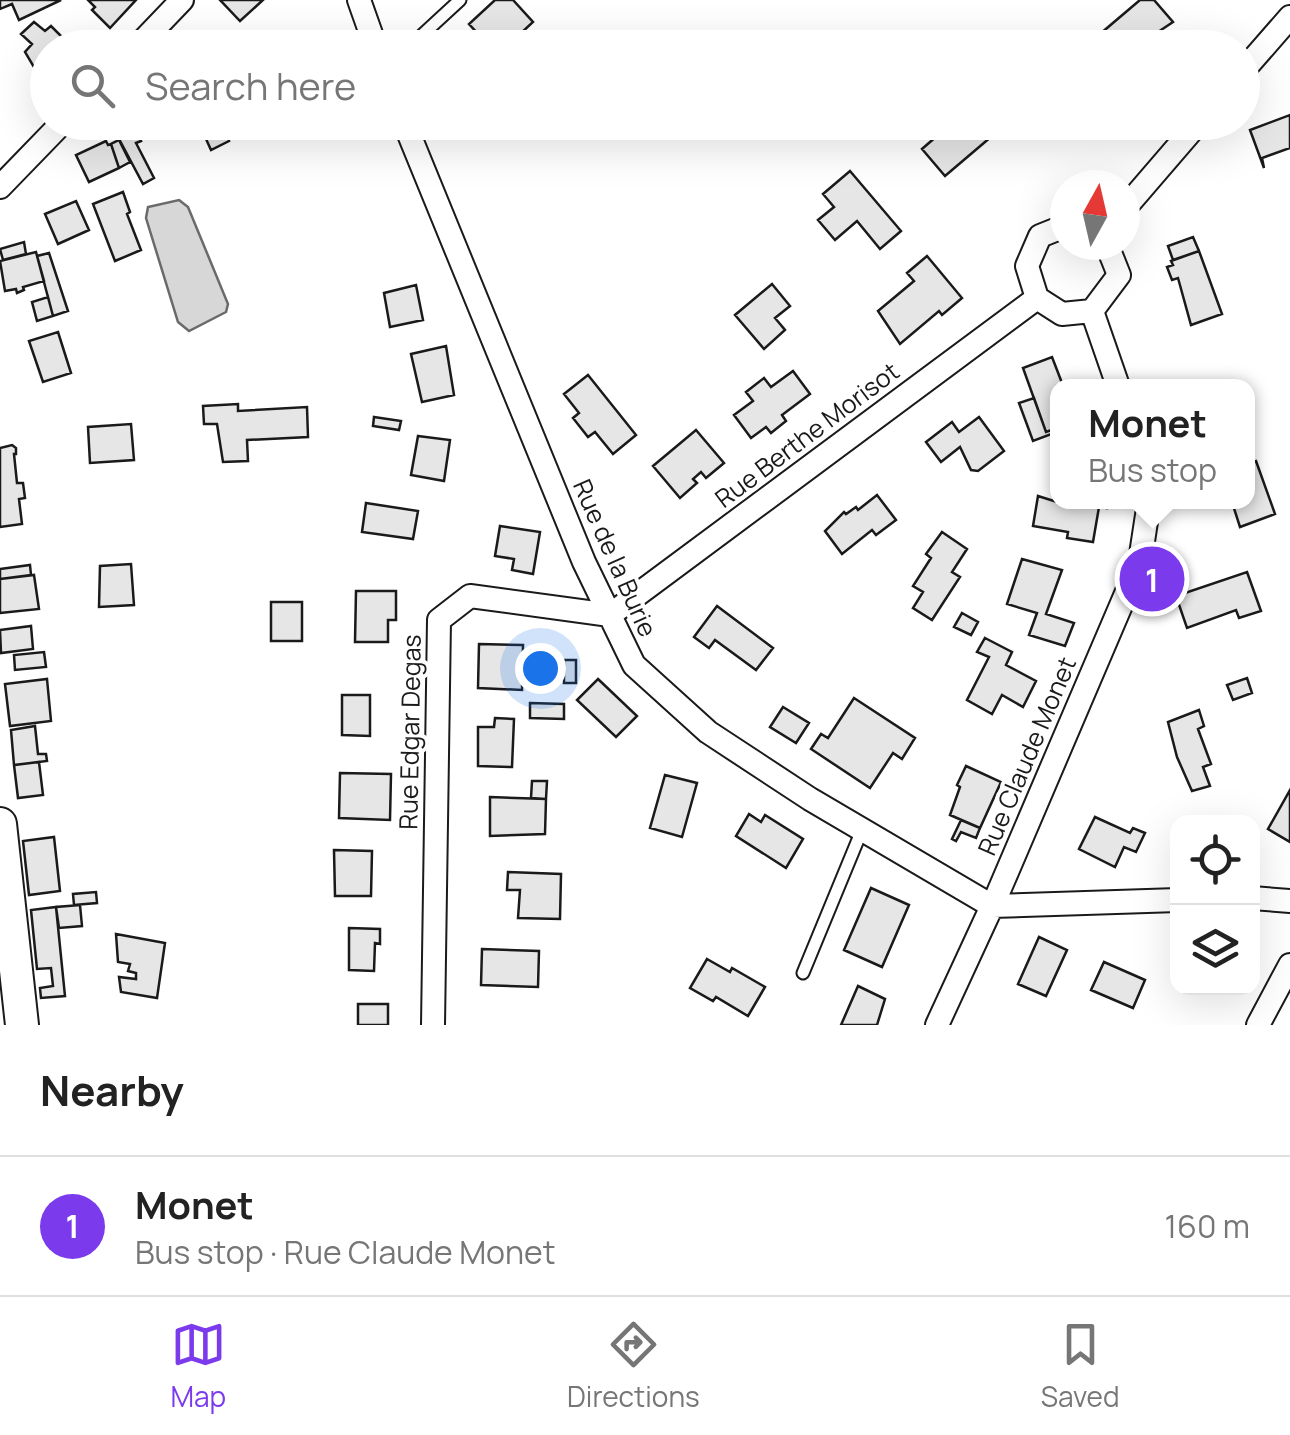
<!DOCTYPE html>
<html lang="en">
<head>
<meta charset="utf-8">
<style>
	:root { --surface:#fff; --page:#f6f6f6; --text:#222; --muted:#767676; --line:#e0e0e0; --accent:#7c3aed }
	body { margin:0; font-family:Manrope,sans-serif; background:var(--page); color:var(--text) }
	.controls { position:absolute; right:30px; bottom:30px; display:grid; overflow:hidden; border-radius:20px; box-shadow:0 10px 40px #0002 }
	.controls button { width:90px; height:90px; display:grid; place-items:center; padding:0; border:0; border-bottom:2px solid var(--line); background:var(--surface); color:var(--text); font:50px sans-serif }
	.compass { position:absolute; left:1050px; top:170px; width:90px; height:90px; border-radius:50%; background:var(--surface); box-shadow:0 10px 40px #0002; rotate:8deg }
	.you { position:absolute; left:540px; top:668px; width:35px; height:35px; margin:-25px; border:8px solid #fff; border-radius:50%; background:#1a73e8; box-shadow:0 0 0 15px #1a73e833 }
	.badge { display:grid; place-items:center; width:65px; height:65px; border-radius:50%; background:var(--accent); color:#fff; font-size:32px; font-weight:700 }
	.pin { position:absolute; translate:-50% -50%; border:5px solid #fff; box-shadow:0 2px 10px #0006 }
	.popup { position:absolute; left:1050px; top:379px; width:205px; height:130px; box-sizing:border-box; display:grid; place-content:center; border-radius:20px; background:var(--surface); filter:drop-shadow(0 2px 8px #0005); font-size:32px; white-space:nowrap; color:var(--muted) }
	.popup b { font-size:38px; color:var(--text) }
	.popup::after { content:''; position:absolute; left:50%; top:100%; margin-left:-20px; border:20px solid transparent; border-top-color:var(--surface) }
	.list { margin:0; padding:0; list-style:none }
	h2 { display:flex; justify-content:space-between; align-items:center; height:130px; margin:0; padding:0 40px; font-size:42px }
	h2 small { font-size:32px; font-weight:400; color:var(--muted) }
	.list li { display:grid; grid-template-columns:65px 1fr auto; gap:30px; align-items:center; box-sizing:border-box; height:140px; padding:0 40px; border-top:2px solid var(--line) }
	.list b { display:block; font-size:38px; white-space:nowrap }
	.list p { margin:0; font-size:32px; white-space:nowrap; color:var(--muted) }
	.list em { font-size:32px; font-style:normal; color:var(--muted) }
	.icon { flex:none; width:55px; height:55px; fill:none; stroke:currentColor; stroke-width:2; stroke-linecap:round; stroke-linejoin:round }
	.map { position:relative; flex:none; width:1290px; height:1025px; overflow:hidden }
	.search { position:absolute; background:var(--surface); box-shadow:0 10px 40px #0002; left:30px; right:30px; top:30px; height:110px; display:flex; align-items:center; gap:25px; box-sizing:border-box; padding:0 35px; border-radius:55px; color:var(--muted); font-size:38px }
	.sheet { height:270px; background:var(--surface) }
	nav { display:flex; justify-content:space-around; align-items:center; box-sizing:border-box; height:140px; border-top:2px solid var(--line); background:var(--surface); font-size:28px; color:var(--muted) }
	nav a { display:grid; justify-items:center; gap:5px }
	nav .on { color:var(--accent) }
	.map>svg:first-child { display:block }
	.water { fill:#d7d7d7; stroke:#6a6a6a; stroke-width:2.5 }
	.building { fill:#e6e6e6; stroke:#1a1a1a; stroke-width:2.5 }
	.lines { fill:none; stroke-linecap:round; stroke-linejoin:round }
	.lane-casing { stroke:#1a1a1a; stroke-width:15 }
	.street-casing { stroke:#1a1a1a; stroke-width:26 }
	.secondary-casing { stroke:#1a1a1a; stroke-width:36 }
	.lane { stroke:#fff; stroke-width:11 }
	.street { stroke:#fff; stroke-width:22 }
	.secondary { stroke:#fff; stroke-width:32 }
	.labels { text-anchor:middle; stroke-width:8; stroke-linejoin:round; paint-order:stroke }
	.street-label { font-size:25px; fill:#1a1a1a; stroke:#fff }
</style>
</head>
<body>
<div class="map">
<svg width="1290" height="1025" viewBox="0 0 1290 1025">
	<rect width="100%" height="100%" fill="#fff"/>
	<path class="water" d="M179 200 188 207 228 304 226 312 189 331 178 322 146 218 148 207Z"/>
	<path class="building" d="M0 0H61L19 20 12 4 0 9Z
		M88 0H136L110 28 92 10 95 7Z
		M220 0H263L240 21Z
		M495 0H513L533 22 505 48H491L469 24Z
		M1140 0H1154L1173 22 1146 40 1148 43 1142 48H1112L1100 34Z
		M34 22 45 31 51 26 73 48H48V91L25 52 32 44 21 34Z
		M460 32 473 46 471 48H442Z
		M1290 115V148L1262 158 1264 168 1250 130Z
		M110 122H131L141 141 136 143 154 178 143 184Z
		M216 122H220L229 141 211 150 202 130Z
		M953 122 1005 125 945 176 922 149Z
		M119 140 130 162 119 168 111 144Z
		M106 141 108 145 111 144 119 168 89 182 76 155Z
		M850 171 901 231 880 249 857 221 835 240 818 220 834 207 823 194Z
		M123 192 130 212 127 214 141 250 115 261 93 204Z
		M76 201 89 230 58 244 45 214Z
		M1193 237 1199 251 1173 260 1168 246Z
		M24 242 26 254 3 260 0 249Z
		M1199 251 1222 314 1191 325 1178 278 1172 280 1167 267 1173 265 1171 261Z
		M36 252 44 281 23 287 24 290 17 293 16 289 5 291 0 261Z
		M49 253 68 311 53 316 37 256Z
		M927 256 962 298 942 315 939 311 900 344 878 311 914 281 907 273Z
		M772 284 790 306 775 318 785 330 764 349 735 315Z
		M416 285 423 320 390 327 384 293Z
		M48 297 53 316 37 321 32 302Z
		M58 332 71 373 43 382 29 341Z
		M446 346 454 395 422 402 411 354Z
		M1052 357 1062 383 1067 382 1069 386H1057V428L1046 432 1023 368Z
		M793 371 810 394 782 415 786 421 771 433 766 427 751 438 734 415 753 401 746 392 764 378 771 387Z
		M588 375 636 435 613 454 595 432 588 437 573 418 579 413 564 394Z
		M1034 398 1046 432 1057 428V432L1033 441 1019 403Z
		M238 404V411L307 407 308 437 247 440 248 461 223 462 217 424H204L203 406Z
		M374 417 401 421 399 430 373 426Z
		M979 417 1004 451 978 471 971 470 960 447 941 462 926 442 952 422 959 432Z
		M131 424 134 460 90 463 88 427Z
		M696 430 724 463 706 478 701 472 693 479 697 483 680 498 653 466Z
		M418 436 450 440 444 481 411 475Z
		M12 445 16 448V454H14L17 483H23L25 498 19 499 22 524 0 527V448Z
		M1256 461 1275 514 1240 527 1232 502H1247V464Z
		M877 495 896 520 876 535 872 530 842 554 825 531 844 512 846 514 856 507 858 510Z
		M1038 496 1057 502H1108L1107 508 1099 507 1093 542 1067 538 1068 532 1033 526Z
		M366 503 418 511 413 539 362 532Z
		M500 526 540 532 533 574 512 570 514 559 495 556Z
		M942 532 967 549 952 572 960 577 932 620 913 608 923 592 913 586 931 558 926 554Z
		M1022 559 1062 570 1046 614 1074 623 1065 646 1029 635 1037 613 1007 604Z
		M131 564 134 605 99 607 100 566Z
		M30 565 31 575 0 579V569Z
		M1247 572 1261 611 1239 618 1236 610 1187 628 1176 596Z
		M34 575 39 609 0 613V579Z
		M356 591H396V620H388V642H355Z
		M271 602H302V641H271Z
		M717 606 773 648 756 670 715 640 709 648 694 637Z
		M962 613 978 622 971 635 954 627Z
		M31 626 33 649 1 653 0 630Z
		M985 638 1012 652 1006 665 1036 681 1023 707 1002 695 992 714 967 700 989 657 977 652Z
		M479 644 523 645 522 690 478 688Z
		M44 652 46 667 15 670 14 655Z
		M564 660H576V683H564Z
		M1247 678 1252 693 1233 700 1227 685Z
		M47 679 51 721 10 726 5 684Z
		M598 679 637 716 616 737 577 700Z
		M342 695H370V736L342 735Z
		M854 698 915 738 902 759 893 753 870 788 811 749 821 734 828 738Z
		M530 703 564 704V719L530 718Z
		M783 707 809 723 796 743 770 727Z
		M1199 710 1204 726 1198 729 1211 764 1203 767 1210 786 1192 791 1177 757 1168 722Z
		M495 718 514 719 512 767 478 766V727H494Z
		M35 726 38 754H46L47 761 14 765 11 730Z
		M39 762 43 795 18 798 14 765Z
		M966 766 1001 782 980 828 950 815 960 787 957 785Z
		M340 773 391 774 390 820 339 818Z
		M665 775 697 783 682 837 650 828Z
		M532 781H547L546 799 531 798Z
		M1290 790V842L1268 829Z
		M490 797 546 799 545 834 490 836Z
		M749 814 761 822 765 815 803 839 786 868 736 836Z
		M1095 817 1130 833 1133 828 1145 833 1136 852 1124 847 1115 867 1079 849Z
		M961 820 980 828 976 838 961 832 956 841 952 839Z
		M54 837 60 891 29 895 23 841Z
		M334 850 372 851 371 896H335Z
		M508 872 561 874 560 919 518 918 520 890H507Z
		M871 888 909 905 882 967 844 950Z
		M96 892 97 903 74 905 73 894Z
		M80 905 82 926 59 928 56 907Z
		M56 907 65 996 41 998 40 988 53 986 51 968 37 969 31 910Z
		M349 928 380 929V944L375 943 374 971 349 970Z
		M116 934 165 943 157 998 121 992 119 977 136 979V973L128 971 130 964 118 962Z
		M1039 937 1067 950 1046 996 1018 984Z
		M482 949 539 951 538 987 481 985Z
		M707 959 730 972 732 968 765 987 748 1016 716 997 713 1001 690 988Z
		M1104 962 1145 980 1133 1008 1091 990Z
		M858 986 885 999 877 1025H841Z
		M358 1004H388V1025H358Z"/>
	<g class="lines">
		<defs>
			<path id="lane" d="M408 48 460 0
				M803 973 862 830"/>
			<path id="street" d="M359 0 376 48
				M136 48 182 0
				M1242 72 1290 17
				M404 122 584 562 634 665 708 732 810 799 992 906 1178 900
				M0 187 63 122
				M1125 208 1199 122
				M1065 226 1040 236 1027 266 1037 298 1062 314 1092 311 1119 275 1107 245
				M1092 311 1118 386
				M610 615 1037 298
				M1252 898 1290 901
				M433 1025 439 620 470 596 610 615
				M937 1025 998 893 1140 561 1149 502
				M1258 1025 1290 965"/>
			<path id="secondary" d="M0 824 22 1025"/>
		</defs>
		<use href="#lane" class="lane-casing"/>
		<use href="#street" class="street-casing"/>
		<use href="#secondary" class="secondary-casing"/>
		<use href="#lane" class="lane"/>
		<use href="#street" class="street"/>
		<use href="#secondary" class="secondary"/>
	</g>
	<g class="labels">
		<g class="street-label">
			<text transform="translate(807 435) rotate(-37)" y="9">Rue Berthe Morisot</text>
			<text transform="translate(615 558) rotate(66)" y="9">Rue de la Burie</text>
			<text transform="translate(410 732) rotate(-89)" y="9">Rue Edgar Degas</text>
			<text transform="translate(1027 756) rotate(-67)" y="9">Rue Claude Monet</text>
		</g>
	</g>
</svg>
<div class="controls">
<button><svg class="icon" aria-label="locate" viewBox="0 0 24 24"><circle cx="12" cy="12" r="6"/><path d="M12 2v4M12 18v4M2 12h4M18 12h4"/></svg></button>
<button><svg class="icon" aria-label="layers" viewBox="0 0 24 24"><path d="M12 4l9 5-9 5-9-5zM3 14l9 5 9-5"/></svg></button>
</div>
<svg class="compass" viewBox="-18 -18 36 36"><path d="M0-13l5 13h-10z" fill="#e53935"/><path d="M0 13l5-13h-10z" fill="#767676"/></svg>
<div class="you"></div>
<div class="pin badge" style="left:1152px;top:579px">1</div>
<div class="popup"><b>Monet</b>Bus stop</div>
<div class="search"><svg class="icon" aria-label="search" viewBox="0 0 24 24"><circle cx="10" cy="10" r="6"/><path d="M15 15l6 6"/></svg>Search here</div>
</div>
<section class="sheet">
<h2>Nearby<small></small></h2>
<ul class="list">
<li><span class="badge">1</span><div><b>Monet</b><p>Bus stop · Rue Claude Monet</p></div><em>160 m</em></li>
</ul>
</section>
<nav>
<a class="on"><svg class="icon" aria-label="map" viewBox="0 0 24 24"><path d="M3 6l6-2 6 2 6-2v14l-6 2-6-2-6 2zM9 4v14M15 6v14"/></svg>Map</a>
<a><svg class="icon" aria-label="directions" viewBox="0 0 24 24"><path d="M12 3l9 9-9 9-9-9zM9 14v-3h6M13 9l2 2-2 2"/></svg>Directions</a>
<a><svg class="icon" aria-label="saved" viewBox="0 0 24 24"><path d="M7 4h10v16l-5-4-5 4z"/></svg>Saved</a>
</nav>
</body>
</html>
